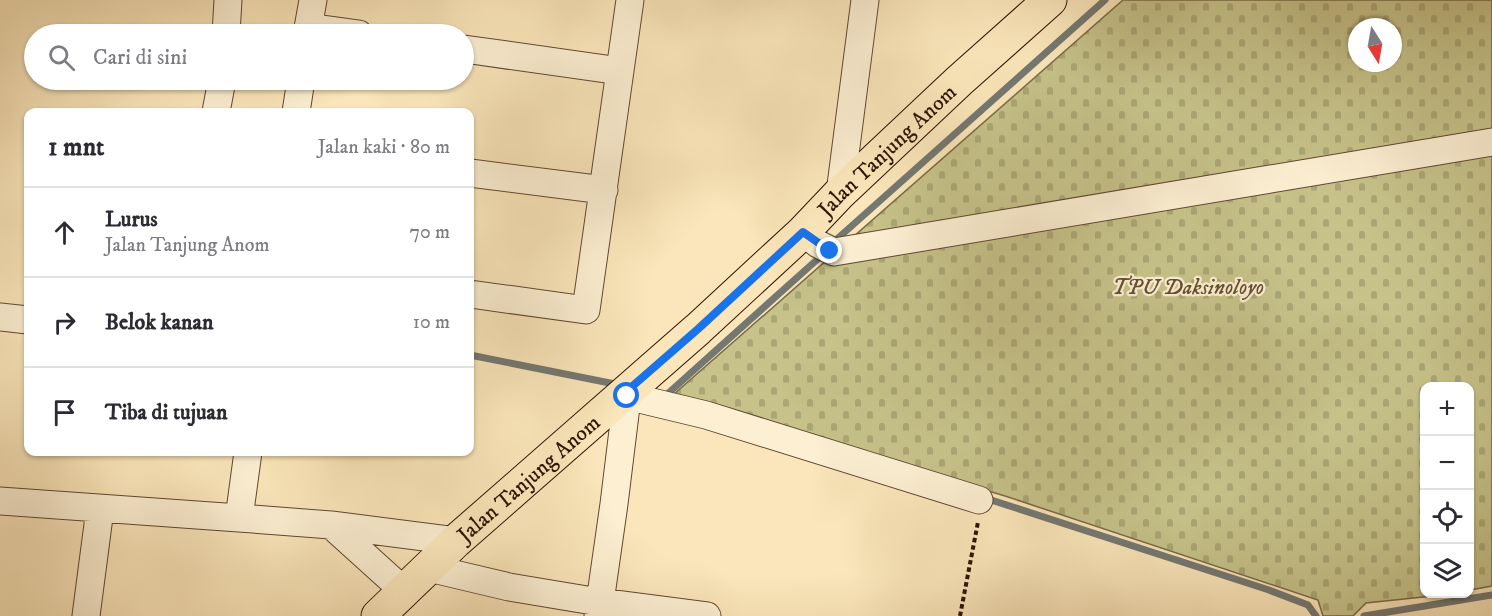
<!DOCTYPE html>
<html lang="id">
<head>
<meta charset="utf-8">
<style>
	:root { --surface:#fff; --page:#f2f2f3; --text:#2b2b33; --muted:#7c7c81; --line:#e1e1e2 }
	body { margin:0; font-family:"IM FELL DW Pica",serif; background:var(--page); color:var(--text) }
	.controls { position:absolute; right:18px; bottom:18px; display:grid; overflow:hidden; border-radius:12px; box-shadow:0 2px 4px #0004 }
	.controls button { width:54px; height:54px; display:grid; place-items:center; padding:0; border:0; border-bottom:2px solid var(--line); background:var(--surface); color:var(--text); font:30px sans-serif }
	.compass { position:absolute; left:1348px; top:18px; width:54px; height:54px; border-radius:50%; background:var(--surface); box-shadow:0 2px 4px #0004; rotate:169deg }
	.stop { position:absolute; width:18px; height:18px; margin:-14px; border:4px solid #1a73e8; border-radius:50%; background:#fff }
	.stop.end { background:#1a73e8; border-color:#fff; box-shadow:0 2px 6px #0008 }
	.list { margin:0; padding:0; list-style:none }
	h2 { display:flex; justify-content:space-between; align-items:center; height:78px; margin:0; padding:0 24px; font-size:26px }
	h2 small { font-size:20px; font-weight:400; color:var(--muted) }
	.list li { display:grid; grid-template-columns:39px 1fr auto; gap:18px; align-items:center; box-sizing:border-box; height:90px; padding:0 24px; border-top:2px solid var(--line) }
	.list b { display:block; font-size:22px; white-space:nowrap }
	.list p { margin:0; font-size:20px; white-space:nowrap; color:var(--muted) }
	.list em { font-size:20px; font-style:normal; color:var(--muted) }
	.icon { flex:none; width:33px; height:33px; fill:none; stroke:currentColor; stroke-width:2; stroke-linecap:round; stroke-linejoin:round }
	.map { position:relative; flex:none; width:1492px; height:616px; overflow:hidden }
	.search { position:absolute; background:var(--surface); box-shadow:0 2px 4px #0004; left:24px; top:24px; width:450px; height:66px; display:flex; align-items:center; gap:15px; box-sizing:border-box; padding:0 21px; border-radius:33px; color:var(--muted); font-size:22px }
	.panel { position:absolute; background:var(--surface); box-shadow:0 2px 4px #0004; left:24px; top:108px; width:450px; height:348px; border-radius:12px }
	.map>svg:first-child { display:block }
	.cemetery { fill:url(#cemetery-stones); stroke:#7a6a46; stroke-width:1.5; fill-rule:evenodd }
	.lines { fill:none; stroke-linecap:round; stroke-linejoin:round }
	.stream { stroke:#747872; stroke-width:7 }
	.minor-casing { stroke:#604731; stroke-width:29 }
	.major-casing { stroke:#2d1203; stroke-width:35 }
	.path { stroke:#2d1203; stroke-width:4; stroke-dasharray:4.5 3; stroke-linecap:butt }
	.minor { stroke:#fcefd2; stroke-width:27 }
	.major { stroke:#fae6ba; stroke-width:33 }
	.route { stroke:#1a73e8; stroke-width:8 }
	.labels { text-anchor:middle; stroke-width:4.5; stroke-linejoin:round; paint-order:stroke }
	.street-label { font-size:22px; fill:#2d1203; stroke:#fcefd2 }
	.park-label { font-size:22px; font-style:italic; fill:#635032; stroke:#fcefd2 }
</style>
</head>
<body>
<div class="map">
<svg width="1492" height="616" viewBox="0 0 1492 616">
	<defs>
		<pattern id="cemetery-stones" width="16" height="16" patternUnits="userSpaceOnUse" patternTransform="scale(1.5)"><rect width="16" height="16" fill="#c6c28a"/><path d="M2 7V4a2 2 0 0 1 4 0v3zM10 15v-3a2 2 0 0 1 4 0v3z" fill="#aaa675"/></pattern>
	</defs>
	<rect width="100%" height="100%" fill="#fae6ba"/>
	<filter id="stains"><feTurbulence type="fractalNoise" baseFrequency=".00333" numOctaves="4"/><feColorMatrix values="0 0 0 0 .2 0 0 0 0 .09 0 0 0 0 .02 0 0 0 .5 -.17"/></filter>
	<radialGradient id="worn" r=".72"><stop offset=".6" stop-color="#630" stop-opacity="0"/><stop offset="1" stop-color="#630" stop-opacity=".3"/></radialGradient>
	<path class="cemetery" d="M1123 0H1492V586L1470 590V386H1424V594H1452L1366 603 1353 616H1323L1318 600 1005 496 673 395ZM1357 27H1393V63H1357Z"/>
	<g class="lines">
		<path class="stream" d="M837 239 1105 0
			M470 355 620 385
			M664 397 820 257
			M985 498 1269 590 1308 605 1316 616
			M1364 616 1492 595"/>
		<defs>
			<path id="minor" d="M308 27 359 34
				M226 34 228 0
				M307 34 313 0
				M464 49 620 71
				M216 112 222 80
				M296 112 301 80
				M470 173 604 190
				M840 193 865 0
				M803 232 818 244 834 252 1492 142
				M470 294 586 310 630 0
				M0 317 28 320
				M627 396 706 415 979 500
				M0 501 239 518 331 525 456 541
				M239 518 248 452
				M331 525 404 591
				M429 568 509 587 599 602 707 616
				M86 616 100 509
				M598 616 614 504 628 390"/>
			<g id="major">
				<path id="s1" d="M378 616 456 541 698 329 803 232 840 193 959 81 1050 0"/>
			</g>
		</defs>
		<use href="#minor" class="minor-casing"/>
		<use href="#major" class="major-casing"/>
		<path class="path" d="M960 616 978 522"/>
		<use href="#minor" class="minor"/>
		<use href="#major" class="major"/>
	</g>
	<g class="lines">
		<path class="route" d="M627 396 628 390 698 329 803 232 830 251"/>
	</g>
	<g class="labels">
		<g class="street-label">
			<text dy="8" stroke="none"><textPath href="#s1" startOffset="690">Jalan Tanjung Anom</textPath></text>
			<text dy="8" stroke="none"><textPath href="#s1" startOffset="204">Jalan Tanjung Anom</textPath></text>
		</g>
		<g class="park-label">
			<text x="1188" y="294">TPU Daksinoloyo</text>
		</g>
	</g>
	<rect width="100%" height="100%" filter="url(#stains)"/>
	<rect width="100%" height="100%" fill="url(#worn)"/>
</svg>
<div class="controls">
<button>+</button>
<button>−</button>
<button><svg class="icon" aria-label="locate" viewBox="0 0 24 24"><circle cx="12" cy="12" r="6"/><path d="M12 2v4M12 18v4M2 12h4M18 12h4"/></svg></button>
<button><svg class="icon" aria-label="layers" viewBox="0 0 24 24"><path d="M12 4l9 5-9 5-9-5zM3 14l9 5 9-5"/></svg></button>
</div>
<svg class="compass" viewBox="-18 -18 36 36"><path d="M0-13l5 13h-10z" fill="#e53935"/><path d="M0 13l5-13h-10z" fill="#7c7c81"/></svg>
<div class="stop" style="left:627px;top:396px"></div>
<div class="stop end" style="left:830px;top:251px"></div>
<div class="search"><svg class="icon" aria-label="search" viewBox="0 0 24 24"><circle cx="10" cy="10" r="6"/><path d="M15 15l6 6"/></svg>Cari di sini</div>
<section class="panel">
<h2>1 mnt<small>Jalan kaki · 80 m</small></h2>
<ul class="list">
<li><svg class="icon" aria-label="ahead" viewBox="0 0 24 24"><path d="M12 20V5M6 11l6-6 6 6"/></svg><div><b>Lurus</b><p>Jalan Tanjung Anom</p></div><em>70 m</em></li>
<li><svg class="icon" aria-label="right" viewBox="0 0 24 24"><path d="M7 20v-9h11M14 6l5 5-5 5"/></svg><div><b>Belok kanan</b></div><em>10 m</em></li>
<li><svg class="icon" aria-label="arrive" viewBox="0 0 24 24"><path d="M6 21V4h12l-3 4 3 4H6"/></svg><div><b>Tiba di tujuan</b></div></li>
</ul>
</section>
</div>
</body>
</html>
